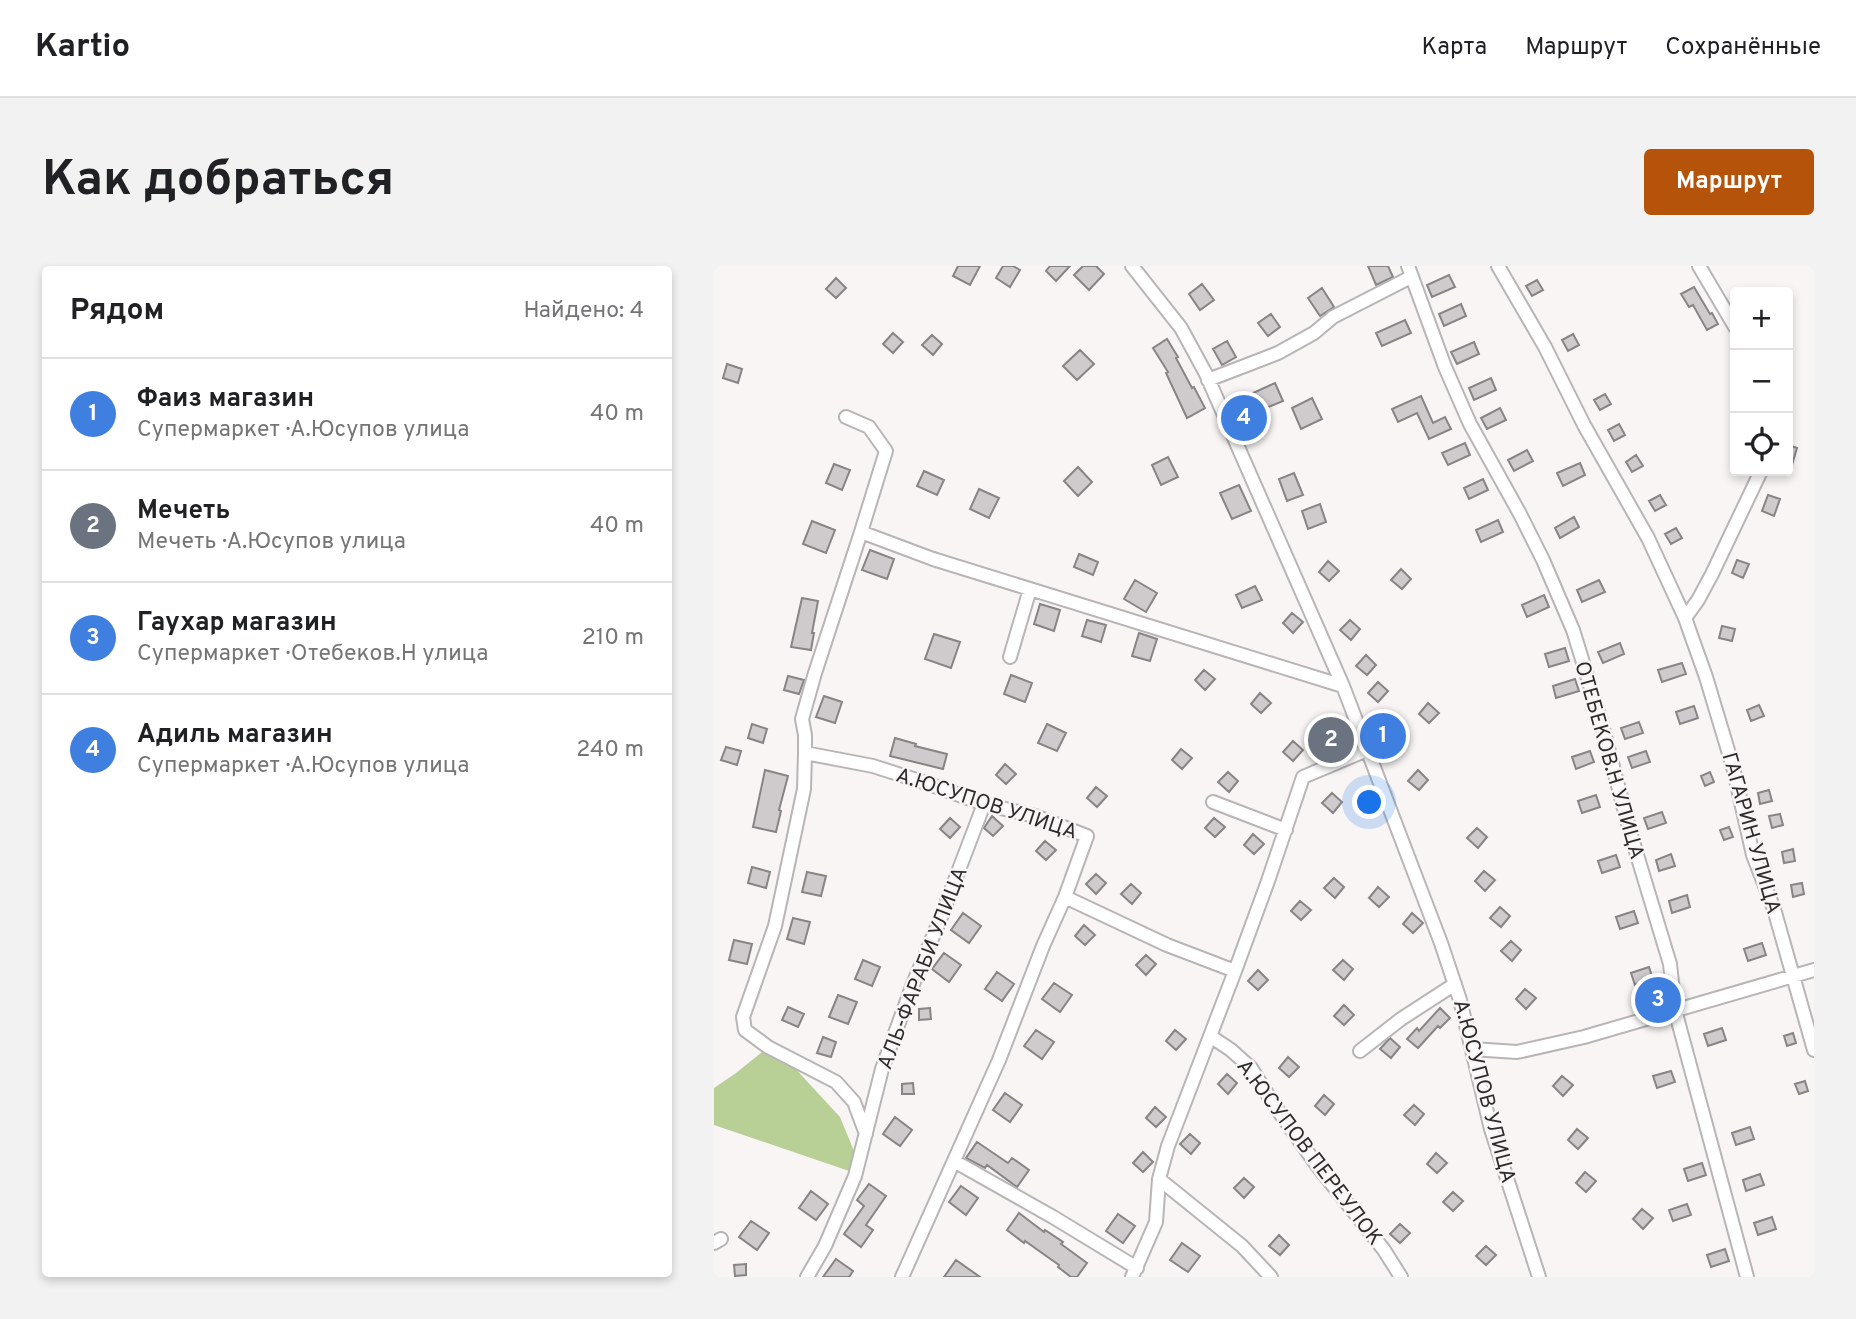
<!DOCTYPE html>
<html lang="ru">
<head>
<meta charset="utf-8">
<style>
	:root { --surface:#fff; --page:#f2f2f2; --text:#202124; --muted:#757577; --line:#e0e0e0; --accent:#b45309 }
	body { margin:0; font-family:Overpass,sans-serif; background:var(--page); color:var(--text) }
	.controls { position:absolute; right:21px; top:21px; display:grid; overflow:hidden; border-radius:7px; box-shadow:0 4px 10px #0003 }
	.controls button { width:63px; height:63px; display:grid; place-items:center; padding:0; border:0; border-bottom:2px solid var(--line); background:var(--surface); color:var(--text); font:35px sans-serif }
	.you { position:absolute; left:656px; top:537px; width:24px; height:24px; margin:-18px; border:5px solid #fff; border-radius:50%; background:#1a73e8; box-shadow:0 0 0 10px #1a73e833 }
	.badge { display:grid; place-items:center; width:46px; height:46px; border-radius:50%; background:var(--accent); color:#fff; font-size:23px; font-weight:700 }
	.pin { position:absolute; translate:-50% -50%; border:4px solid #fff; box-shadow:0 2px 7px #0006 }
	.list { margin:0; padding:0; list-style:none }
	h2 { display:flex; justify-content:space-between; align-items:center; height:91px; margin:0; padding:0 28px; font-size:30px }
	h2 small { font-size:23px; font-weight:400; color:var(--muted) }
	.list li { display:grid; grid-template-columns:46px 1fr auto; gap:21px; align-items:center; box-sizing:border-box; height:112px; padding:0 28px; border-top:2px solid var(--line) }
	.list b { display:block; font-size:26px; white-space:nowrap }
	.list p { margin:0; font-size:23px; white-space:nowrap; color:var(--muted) }
	.list em { font-size:23px; font-style:normal; color:var(--muted) }
	.icon { flex:none; width:38px; height:38px; fill:none; stroke:currentColor; stroke-width:2; stroke-linecap:round; stroke-linejoin:round }
	.map { position:relative; flex:none; width:1100px; height:1011px; overflow:hidden; border-radius:7px }
	header { display:flex; align-items:center; gap:42px; box-sizing:border-box; height:98px; padding:0 35px; background:var(--surface); border-bottom:2px solid var(--line) }
	header strong { font-size:33px }
	nav { display:flex; gap:38px; margin-inline-start:auto; font-size:24px }
	.intro { display:flex; align-items:center; justify-content:space-between; box-sizing:border-box; height:168px; padding:0 42px }
	h1 { margin:0; font-size:49px }
	.button { padding:18px 32px; border-radius:7px; background:var(--accent); color:#fff; font-size:24px; font-weight:700 }
	main { display:flex; gap:42px; padding:0 42px }
	aside { flex:1; background:var(--surface); border-radius:7px; box-shadow:0 4px 10px #0003 }
	.map>svg:first-child { display:block }
	.green { fill:#b8d096 }
	.building { fill:#cfcbcc; stroke:#888485; stroke-width:2 }
	.lines { fill:none; stroke-linecap:round; stroke-linejoin:round }
	.minor-casing { stroke:#b9b5b6; stroke-width:16 }
	.minor { stroke:#fff; stroke-width:12 }
	.labels { text-anchor:middle; stroke-width:5; stroke-linejoin:round; paint-order:stroke }
	.street-label { font-size:21px; fill:#2d2b2b; stroke:#f9f5f5 }
</style>
</head>
<body>
<header>
<strong>Kartio</strong>
<nav><a>Карта</a><a>Маршрут</a><a>Сохранённые</a></nav>
</header>
<div class="intro"><h1>Как добраться</h1><a class="button">Маршрут</a></div>
<main>
<aside>
<h2>Рядом<small>Найдено: 4</small></h2>
<ul class="list">
<li><span class="badge" style="background:#3f7fe0">1</span><div><b>Фаиз магазин</b><p>Супермаркет · А.Юсупов улица</p></div><em>40 m</em></li>
<li><span class="badge" style="background:#6b7280">2</span><div><b>Мечеть</b><p>Мечеть · А.Юсупов улица</p></div><em>40 m</em></li>
<li><span class="badge" style="background:#3f7fe0">3</span><div><b>Гаухар магазин</b><p>Супермаркет · Отебеков.Н улица</p></div><em>210 m</em></li>
<li><span class="badge" style="background:#3f7fe0">4</span><div><b>Адиль магазин</b><p>Супермаркет · А.Юсупов улица</p></div><em>240 m</em></li>
</ul>
</aside>
<div class="map">
<svg width="1100" height="1011" viewBox="0 0 1100 1011">
	<rect width="100%" height="100%" fill="#f9f5f5"/>
	<path class="green" d="M48 786 78 799 126 851 140 885 135 905 0 859V822L22 807Z"/>
	<path class="building" d="M244 0H266L256 19 239 10Z
		M289 0H299L306 4 296 21 282 12Z
		M336 0H356L342 15 332 5Z
		M369 0H382L390 8 375 24 360 9Z
		M654 0H674L679 11 662 19Z
		M735 9 741 21 718 31 713 19Z
		M122 12 132 22 122 32 112 23Z
		M823 14 829 24 818 30 812 20Z
		M488 18 500 34 486 44 475 28Z
		M980 21 996 48 998 47 1004 58 993 64 979 39 975 41 967 28Z
		M608 22 620 41 606 50 594 32Z
		M747 38 752 50 730 60 725 48Z
		M557 48 566 61 554 70 544 57Z
		M691 54 697 67 668 80 662 67Z
		M179 67 189 76 179 87 169 78Z
		M859 68 865 79 854 85 848 74Z
		M218 69 228 78 219 89 208 79Z
		M453 73 464 91 462 92 478 122 480 121 491 142 473 152 452 107 454 106 439 82Z
		M513 75 522 91 508 99 499 83Z
		M760 76 765 88 743 98 737 86Z
		M366 84 380 98 363 114 349 100Z
		M13 98 28 103 24 117 9 112Z
		M777 112 782 124 760 134 755 122Z
		M561 117 569 135 547 144 539 127Z
		M891 128 897 138 886 144 880 134Z
		M707 130 719 157 731 151 737 163 715 173 703 147 684 156 678 143Z
		M598 132 608 153 587 163 578 142Z
		M786 142 792 154 773 163 767 152Z
		M905 158 911 169 900 175 894 164Z
		M751 177 756 189 734 199 728 187Z
		M1074 179 1083 182 1076 206H1074Z
		M813 184 819 195 800 205 794 194Z
		M922 189 929 200 918 206 912 196Z
		M454 191 464 211 447 219 438 199Z
		M866 197 871 209 849 220 843 207Z
		M120 198 136 204 128 224 112 217Z
		M364 201 378 216 364 230 350 215Z
		M210 205 230 214 223 229 203 220Z
		M580 207 589 229 573 235 565 213Z
		M769 213 774 224 755 233 750 222Z
		M525 219 537 245 518 253 506 227Z
		M265 223 285 232 275 252 256 243Z
		M946 229 952 239 941 245 935 235Z
		M1054 229 1066 233 1060 250 1048 245Z
		M606 238 612 256 594 263 588 245Z
		M860 251 865 261 846 272 841 262Z
		M784 254 789 266 767 276 762 264Z
		M98 255 121 264 112 287 89 278Z
		M962 262 968 272 957 278 951 268Z
		M156 284 180 293 173 313 148 304Z
		M365 288 384 296 379 309 360 301Z
		M1023 294 1035 298 1029 312 1018 307Z
		M614 295 625 305 615 315 605 306Z
		M687 303 697 313 688 323 677 314Z
		M421 314 443 327 432 346 410 333Z
		M885 314 891 326 868 336 863 324Z
		M541 320 548 334 528 342 522 329Z
		M830 329 835 341 813 351 808 339Z
		M88 332 104 335 98 367H100L97 384 77 381Z
		M326 338 346 344 340 365 320 358Z
		M578 347 589 356 579 367 569 357Z
		M373 354 392 359 387 376 368 370Z
		M636 354 646 363 637 374 626 364Z
		M1008 360 1021 363 1018 375 1005 372Z
		M425 367 443 373 436 395 418 390Z
		M220 368 246 376 237 402 211 393Z
		M906 377 910 388 889 397 884 386Z
		M851 382 855 395 835 401 831 388Z
		M652 389 662 399 653 409 642 400Z
		M968 397 972 408 948 416 944 404Z
		M490 404 501 413 491 424 481 414Z
		M297 409 318 417 311 436 290 428Z
		M74 410 90 414 85 428 70 424Z
		M861 413 865 425 842 432 839 420Z
		M664 416 674 425 664 436 654 427Z
		M546 427 557 437 547 447 537 438Z
		M110 430 128 436 121 457 102 451Z
		M714 437 725 447 715 457 705 448Z
		M1045 439 1050 450 1037 455 1033 444Z
		M980 440 984 452 966 458 962 446Z
		M925 456 929 467 911 473 907 462Z
		M38 458 53 463 49 477 34 472Z
		M333 458 352 467 343 485 324 477Z
		M181 472 202 478 201 480 233 488 229 503 176 490Z
		M579 475 589 484 579 495 569 486Z
		M12 481 27 485 23 499 7 494Z
		M467 483 478 492 468 503 458 494Z
		M876 485 880 496 862 503 858 491Z
		M932 485 936 496 918 502 914 491Z
		M291 498 302 508 292 518 282 509Z
		M51 504 74 510 65 544 67 545 62 566 39 561Z
		M704 504 714 514 705 524 694 515Z
		M514 506 524 515 515 526 504 516Z
		M996 506 1000 516 991 520 987 510Z
		M382 521 393 530 383 541 373 532Z
		M1055 524 1058 535 1046 538 1044 527Z
		M618 527 628 536 619 547 608 537Z
		M882 529 886 541 868 547 864 535Z
		M948 546 952 557 934 563 930 552Z
		M1066 548 1069 559 1058 562 1055 550Z
		M278 550 289 560 279 570 270 562Z
		M236 552 246 561 236 572 226 563Z
		M500 552 511 561 501 571 491 562Z
		M1015 561 1019 571 1010 574 1006 564Z
		M763 562 773 571 764 582 753 572Z
		M539 568 550 578 540 588 530 579Z
		M331 575 342 584 332 594 322 585Z
		M1079 583 1081 595 1070 597 1068 586Z
		M957 588 961 600 945 605 942 594Z
		M902 589 906 601 888 607 884 595Z
		M38 601 56 606 52 622 34 617Z
		M770 605 781 614 771 625 761 615Z
		M93 606 112 610 107 630 88 626Z
		M382 608 392 617 382 628 372 618Z
		M620 612 630 621 621 632 610 622Z
		M1088 617 1090 628 1079 631 1077 619Z
		M417 618 427 627 418 638 407 628Z
		M664 621 675 631 665 641 655 632Z
		M973 629 976 641 958 647 955 635Z
		M586 635 597 644 587 654 577 645Z
		M786 641 796 650 787 661 776 652Z
		M920 645 924 657 906 663 902 651Z
		M249 647 267 660 255 677 237 664Z
		M698 647 709 657 699 667 689 658Z
		M79 652 96 656 90 678 73 673Z
		M370 659 381 669 371 679 361 670Z
		M20 674 38 678 33 698 15 694Z
		M797 675 807 684 798 695 787 685Z
		M1048 677 1052 689 1034 695 1030 683Z
		M230 687 247 699 235 716 218 703Z
		M432 689 442 698 432 709 422 699Z
		M149 694 166 701 158 720 141 713Z
		M629 694 639 703 630 714 619 704Z
		M935 701 939 713 921 719 917 707Z
		M544 704 554 714 544 724 534 715Z
		M283 706 300 718 288 735 271 723Z
		M340 717 358 729 346 746 328 733Z
		M811 723 822 732 812 743 802 733Z
		M124 729 143 736 134 758 115 751Z
		M630 739 640 749 630 759 620 750Z
		M74 741 90 748 84 761 68 754Z
		M216 742 217 753 205 754V743Z
		M726 742 736 752 726 762 724 760 704 782 693 773 703 762 705 765Z
		M1008 762 1012 774 994 780 990 768Z
		M322 764 340 776 328 793 310 780Z
		M461 764 472 773 462 784 452 775Z
		M1079 767 1082 777 1073 780 1070 770Z
		M109 771 122 776 117 791 103 787Z
		M676 772 686 781 677 792 666 783Z
		M574 791 585 801 575 811 565 802Z
		M957 805 961 816 943 822 939 810Z
		M513 808 523 817 514 828 504 818Z
		M848 810 859 819 849 830 839 820Z
		M1091 815 1094 825 1085 828 1081 818Z
		M199 817 200 828H188V818Z
		M291 827 308 839 296 856 279 844Z
		M610 829 620 838 611 849 601 840Z
		M700 839 710 848 701 859 690 849Z
		M441 841 452 851 442 861 432 852Z
		M181 851 198 864 186 880 169 868Z
		M1036 861 1040 873 1022 879 1018 867Z
		M863 863 874 872 864 883 854 874Z
		M476 868 486 877 477 888 466 878Z
		M263 876 294 897 298 892 315 904 303 921 273 899 271 902 252 892Z
		M429 886 439 896 429 906 419 897Z
		M722 887 733 897 723 907 713 898Z
		M988 897 992 909 974 915 970 903Z
		M871 906 882 915 872 926 862 917Z
		M1046 908 1050 919 1032 925 1029 914Z
		M530 912 540 921 530 932 520 922Z
		M155 918 172 930 152 959 159 964 147 981 130 968 150 940 143 934Z
		M247 920 264 932 252 949 235 936Z
		M97 925 114 938 102 954 85 942Z
		M739 926 749 935 739 945 729 936Z
		M973 938 977 949 959 955 955 944Z
		M928 943 939 952 929 963 919 953Z
		M305 947 330 966 331 964 349 976 347 978 373 997 363 1011H357L344 1001 345 999 311 975 310 977 293 964Z
		M404 948 421 960 409 977 392 965Z
		M1058 951 1062 963 1044 969 1040 957Z
		M37 955 55 967 43 984 25 971Z
		M686 958 696 967 686 977 676 968Z
		M565 969 575 979 566 989 555 980Z
		M468 977 486 990 474 1006 456 994Z
		M772 980 782 989 772 999 762 990Z
		M1011 983 1015 995 997 1001 993 989Z
		M122 993 139 1005 135 1011H109Z
		M242 994 266 1011H230Z
		M32 998V1009L21 1010 20 999Z"/>
	<g class="lines">
		<defs>
			<path id="minor" d="M418 0 467 62 492 108 629 420 727 677 746 734 777 863 825 1011
				M694 0 731 101 756 158 806 248 829 294 859 364 887 455 917 569 956 698 961 744 1033 1011
				M784 0 831 81 870 159 934 272 971 352 992 411 1019 501 1039 589 1060 643 1100 784
				M985 0 1021 61
				M494 114 564 87 600 67 619 51 697 11
				M132 151 155 161 172 185 147 266 219 293 629 420
				M147 266 101 407 88 453 91 469V487L159 500 215 518 270 538 321 550 373 570 351 631 453 679 521 705 554 615 589 511 653 484
				M971 352 984 334 998 308 1047 205
				M296 391 316 323
				M91 487 90 523 61 660 29 751 31 764 54 781 122 816 140 836 152 868
				M499 536 572 564
				M496 770 517 784 537 802 559 837 602 898 670 984 687 1011
				M758 783 803 786 870 771 1100 704
				M646 785 687 753 741 718
				M240 895 339 951 423 1002
				M445 913 528 980 557 1011
				M0 977 7 973
				M93 1011 111 980 141 910 168 803 199 718 225 656 270 538
				M188 1011 285 794 329 680 351 631
				M418 1011 442 956 445 913 454 880 521 705"/>
		</defs>
		<use href="#minor" class="minor-casing"/>
		<use href="#minor" class="minor"/>
	</g>
	<g class="labels">
		<g class="street-label">
			<text transform="translate(896 494) rotate(74)" y="7">ОТЕБЕКОВ.Н УЛИЦА</text>
			<text transform="translate(273 537) rotate(18)" y="7">А.ЮСУПОВ УЛИЦА</text>
			<text transform="translate(1038 567) rotate(74)" y="7">ГАГАРИН УЛИЦА</text>
			<text transform="translate(208 702) rotate(-69)" y="7">АЛЬ-ФАРАБИ УЛИЦА</text>
			<text transform="translate(771 825) rotate(75)" y="7">А.ЮСУПОВ УЛИЦА</text>
			<text transform="translate(596 886) rotate(53)" y="7">А.ЮСУПОВ ПЕРЕУЛОК</text>
		</g>
	</g>
</svg>
<div class="controls">
<button>+</button>
<button>−</button>
<button><svg class="icon" aria-label="locate" viewBox="0 0 24 24"><circle cx="12" cy="12" r="6"/><path d="M12 2v4M12 18v4M2 12h4M18 12h4"/></svg></button>
</div>
<div class="you"></div>
<div class="pin badge" style="left:669px;top:470px;background:#3f7fe0">1</div>
<div class="pin badge" style="left:617px;top:474px;background:#6b7280">2</div>
<div class="pin badge" style="left:944px;top:734px;background:#3f7fe0">3</div>
<div class="pin badge" style="left:530px;top:152px;background:#3f7fe0">4</div>
</div>
</main>
</body>
</html>
